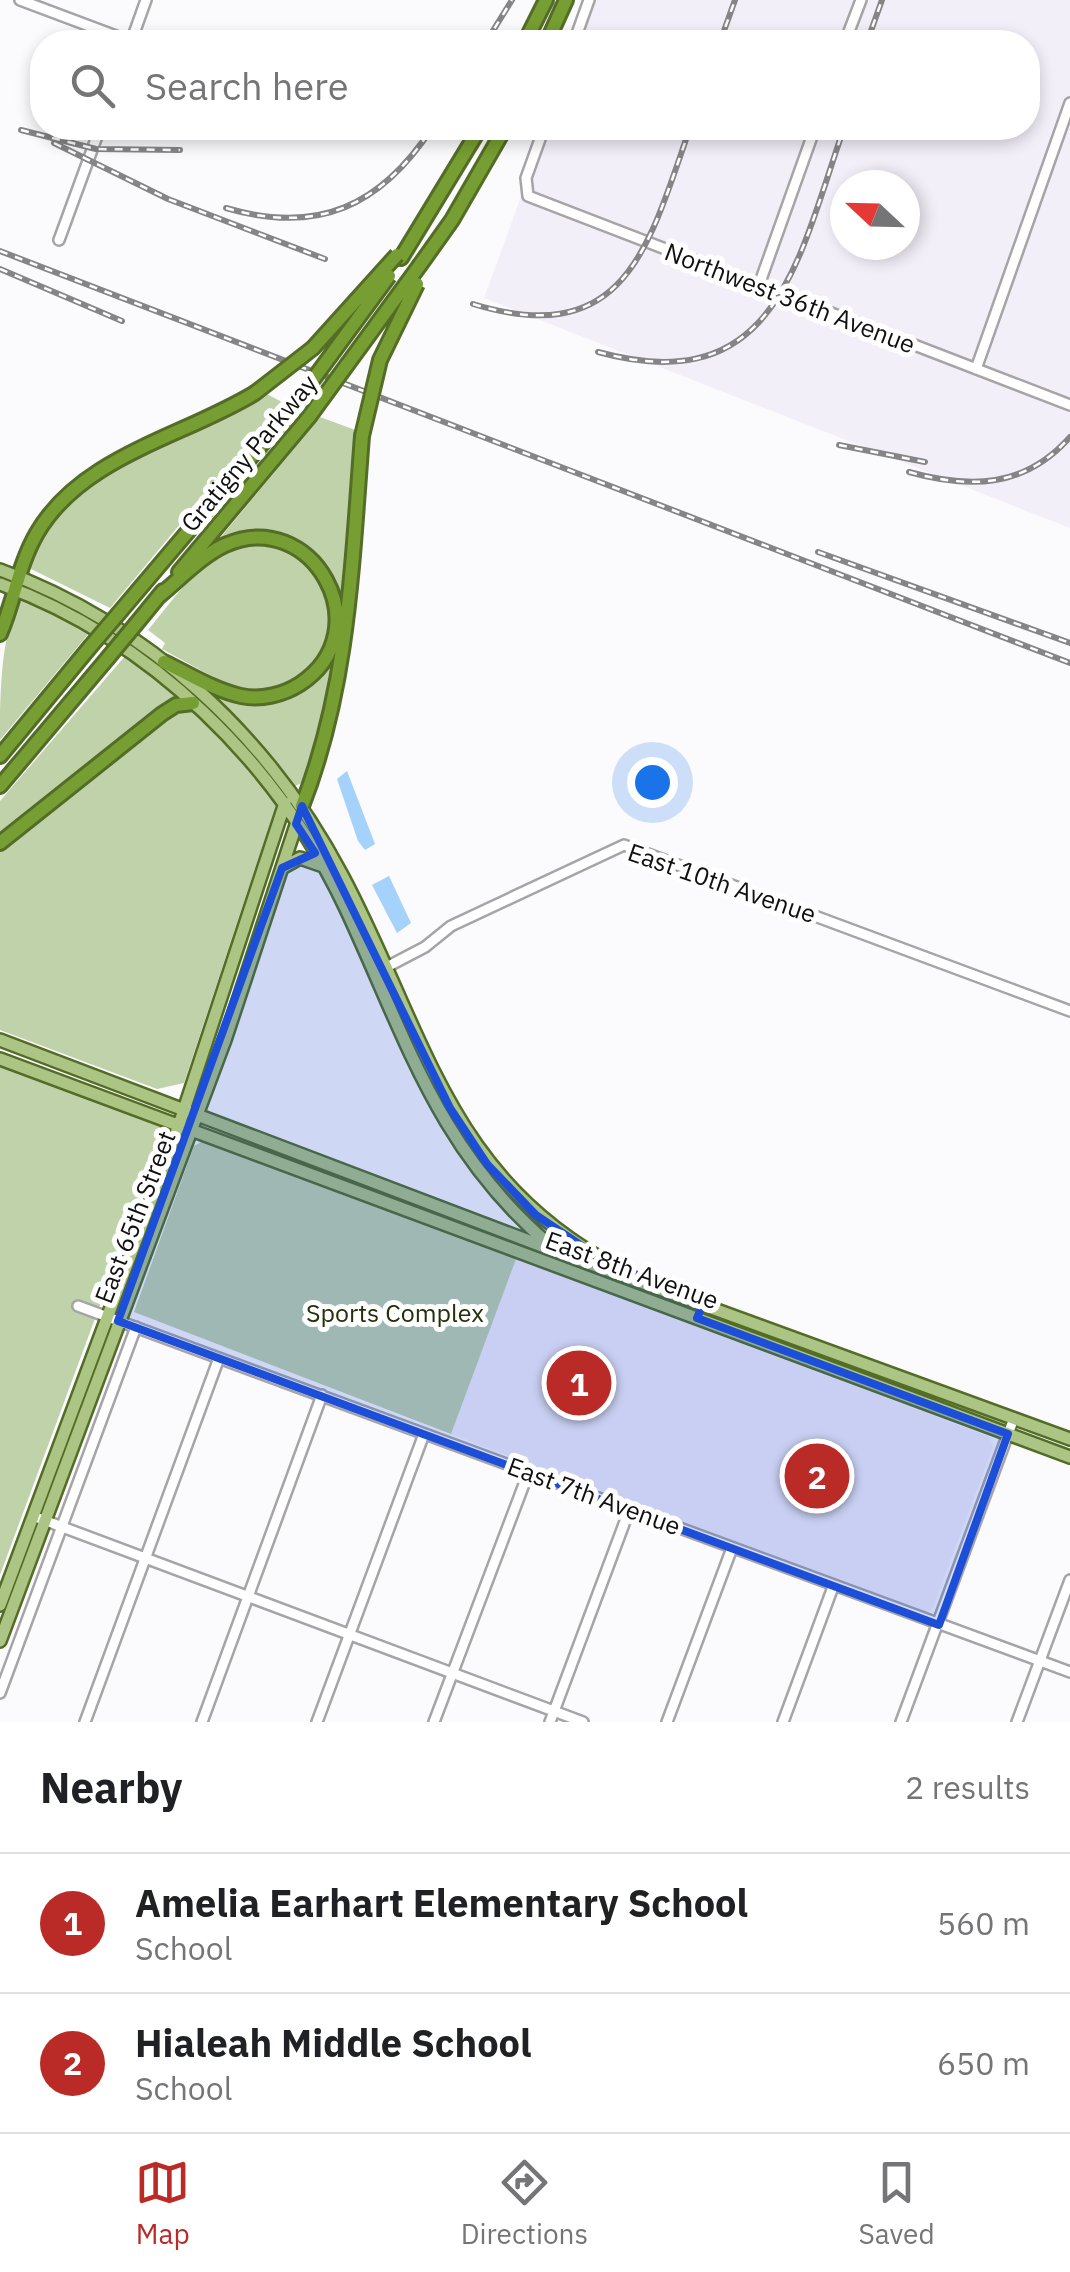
<!DOCTYPE html>
<html lang="en">
<head>
<meta charset="utf-8">
<style>
	:root { --surface:#fff; --page:#f6f6f6; --text:#202124; --muted:#757577; --line:#e0e0e0; --accent:#ba2b27 }
	body { margin:0; font-family:"IBM Plex Sans",sans-serif; background:var(--page); color:var(--text) }
	.compass { position:absolute; left:830px; top:170px; width:90px; height:90px; border-radius:50%; background:var(--surface); box-shadow:0 5px 15px #0003; rotate:292deg }
	.you { position:absolute; left:652px; top:782px; width:35px; height:35px; margin:-25px; border:8px solid #fff; border-radius:50%; background:#1a73e8; box-shadow:0 0 0 15px #1a73e833 }
	.badge { display:grid; place-items:center; width:65px; height:65px; border-radius:50%; background:var(--accent); color:#fff; font-size:32px; font-weight:700 }
	.pin { position:absolute; translate:-50% -50%; border:5px solid #fff; box-shadow:0 2px 10px #0006 }
	.list { margin:0; padding:0; list-style:none }
	h2 { display:flex; justify-content:space-between; align-items:center; height:130px; margin:0; padding:0 40px; font-size:42px }
	h2 small { font-size:32px; font-weight:400; color:var(--muted) }
	.list li { display:grid; grid-template-columns:65px 1fr auto; gap:30px; align-items:center; box-sizing:border-box; height:140px; padding:0 40px; border-top:2px solid var(--line) }
	.list b { display:block; font-size:38px; white-space:nowrap }
	.list p { margin:0; font-size:32px; white-space:nowrap; color:var(--muted) }
	.list em { font-size:32px; font-style:normal; color:var(--muted) }
	.icon { flex:none; width:55px; height:55px; fill:none; stroke:currentColor; stroke-width:2; stroke-linecap:round; stroke-linejoin:round }
	.map { position:relative; flex:none; width:1070px; height:1722px; overflow:hidden }
	.search { position:absolute; background:var(--surface); box-shadow:0 5px 15px #0003; left:30px; right:30px; top:30px; height:110px; display:flex; align-items:center; gap:25px; box-sizing:border-box; padding:0 35px; border-radius:40px; color:var(--muted); font-size:38px }
	.sheet { height:410px; background:var(--surface) }
	nav { display:flex; justify-content:space-around; align-items:center; box-sizing:border-box; height:140px; border-top:2px solid var(--line); background:var(--surface); font-size:28px; color:var(--muted) }
	nav a { display:grid; justify-items:center; gap:5px }
	nav .on { color:var(--accent) }
	.map>svg:first-child { display:block }
	.built { fill:#f3eff9; fill-rule:evenodd }
	.green { fill:#c0d2aa }
	.water { fill:#a4d2fb }
	.lines { fill:none; stroke-linecap:round; stroke-linejoin:round }
	.minor-casing { stroke:#a6a4a7; stroke-width:14 }
	.major-casing { stroke:#536c26; stroke-width:16 }
	.highway-casing { stroke:#536c26; stroke-width:18 }
	.minor { stroke:#fff; stroke-width:9 }
	.major { stroke:#adc584; stroke-width:11 }
	.highway { stroke:#769e32; stroke-width:12 }
	.rail-casing { stroke:#858486; stroke-width:6 }
	.rail { stroke:#fff; stroke-width:2.5; stroke-dasharray:8; stroke-linecap:butt }
	.highway-bridge-casing { stroke:#536c26; stroke-width:18; stroke-linecap:butt }
	.highway-bridge { stroke:#769e32; stroke-width:12 }
	.marked { fill:#1d4ed8; fill-opacity:0.2; stroke:#1d4ed8; stroke-width:8; stroke-linejoin:round }
	.labels { text-anchor:middle; stroke-width:10; stroke-linejoin:round; paint-order:stroke }
	.street-label { font-size:25px; fill:#111011; stroke:#fff }
	.park-label { font-size:25px; fill:#233109; stroke:#fff }
</style>
</head>
<body>
<div class="map">
<svg width="1070" height="1722" viewBox="0 0 1070 1722">
	<rect width="100%" height="100%" fill="#fbfafd"/>
	<path class="built" d="M592 0H1070V528L484 298 546 128H1028V42H577ZM845 185H905V245H845Z
		M516 1259 990 1437 993 1447 932 1610 927 1613 451 1434Z"/>
	<path class="green" d="M261 391 282 402 110 608 27 567C35 549 43 528 57 514 111 457 197 436 261 391Z
		M320 417 358 431 344 610C326 541 284 527 220 538Z
		M250 544C365 537 356 726 216 684L215 678 162 649 165 643 148 630C178 594 202 555 250 544Z
		M24 598 90 632 0 740C0 703 0 621 24 598Z
		M337 649 327 718 304 782 293 787 200 685C215 691 230 691 246 692 288 693 317 691 337 649Z
		M126 655 179 697 0 839V801Z
		M177 708 197 712 252 769 276 805 184 1083 157 1089 0 1030V849Z
		M0 1065 166 1127 0 1575Z
		M201 1142 516 1259 451 1434 134 1312 194 1146Z"/>
	<path class="water" d="M347 771 375 844 365 850 358 841 337 779Z
		M389 876 411 923 397 933 372 885Z"/>
	<g class="lines">
		<defs>
			<path id="minor" d="M20 0 132 42
				M131 42 146 0
				M574 42 589 0
				M845 42 861 0
				M544 128 526 178 528 196 1070 405
				M59 240 100 128
				M759 285 815 128
				M976 369 1070 103
				M381 970 425 947 451 926 624 845 1070 1011
				M78 1306 1070 1672
				M33 1516 583 1722
				M0 1693 136 1327
				M85 1722 219 1358
				M202 1722 322 1395
				M317 1722 424 1434
				M434 1722 529 1471
				M550 1722 630 1508
				M667 1722 732 1548
				M783 1722 833 1587
				M901 1722 1014 1418
				M1017 1722 1070 1580"/>
			<path id="major" d="M0 570C148 624 269 737 342 875 425 1031 446 1178 617 1267
				M0 584C151 639 277 763 345 907 406 1037 437 1150 551 1246
				M282 868 300 858 323 866
				M0 1040 558 1252 1070 1439
				M0 1059 1070 1457
				M0 1605 179 1125 285 803
				M0 1641 225 1040 297 822"/>
			<path id="highway" d="M525 42 546 0
				M547 42 566 0
				M401 258 480 128
				M420 265 452 220 505 128
				M179 572 309 417
				M158 597C179 580 201 556 225 545 312 506 382 630 300 684 283 695 261 700 241 696 214 690 189 674 164 662
				M119 613 290 411
				M136 624 163 591
				M0 634C15 599 18 566 37 533 82 456 183 437 255 393
				M0 756 90 647
				M0 786 107 659
				M302 806C349 685 352 563 362 436
				M0 843 162 714 176 705 193 703"/>
		</defs>
		<use href="#minor" class="minor-casing"/>
		<use href="#major" class="major-casing"/>
		<use href="#highway" class="highway-casing"/>
		<use href="#minor" class="minor"/>
		<use href="#major" class="major"/>
		<use href="#highway" class="highway"/>
		<defs>
			<path id="rail" d="M486 42 512 0
				M720 42 735 0
				M867 42 882 0
				M21 130 96 149 180 150
				M54 143 168 199 325 259
				M226 208C318 235 381 206 432 128
				M0 251 1070 663
				M0 269 122 321
				M473 304C627 351 649 244 690 128
				M598 352C777 401 798 259 844 128
				M839 445 925 462
				M909 472C970 489 1025 488 1070 437
				M818 552 1070 643"/>
		</defs>
		<use href="#rail" class="rail-casing"/>
		<use href="#rail" class="rail"/>
		<defs>
			<path id="highway-bridge" d="M255 393 313 348 397 255
				M290 411 389 276
				M309 417 420 265
				M362 436 380 360 417 284
				M90 647 119 613
				M107 659 136 624"/>
		</defs>
		<use href="#highway-bridge" class="highway-bridge-casing"/>
		<use href="#highway-bridge" class="highway-bridge"/>
	</g>
	<path class="marked" d="M302 806 450 1108 487 1164 536 1215 603 1260 703 1304 697 1318 1008 1434 939 1625 118 1321 282 868 315 853 296 824Z"/>
	<g class="labels">
		<g class="street-label">
			<text transform="translate(790 298) rotate(21)" y="9">Northwest 36th Avenue</text>
			<text transform="translate(249 453) rotate(-50)" y="9">Gratigny Parkway</text>
			<text transform="translate(722 883) rotate(19)" y="9">East 10th Avenue</text>
			<text transform="translate(135 1217) rotate(-69)" y="9">East 65th Street</text>
			<text transform="translate(632 1270) rotate(20)" y="9">East 8th Avenue</text>
			<text transform="translate(594 1496) rotate(20)" y="9">East 7th Avenue</text>
		</g>
		<g class="park-label">
			<text x="395" y="1322">Sports Complex</text>
		</g>
	</g>
</svg>
<svg class="compass" viewBox="-18 -18 36 36"><path d="M0-13l5 13h-10z" fill="#e53935"/><path d="M0 13l5-13h-10z" fill="#757577"/></svg>
<div class="you"></div>
<div class="pin badge" style="left:579px;top:1383px">1</div>
<div class="pin badge" style="left:817px;top:1476px">2</div>
<div class="search"><svg class="icon" aria-label="search" viewBox="0 0 24 24"><circle cx="10" cy="10" r="6"/><path d="M15 15l6 6"/></svg>Search here</div>
</div>
<section class="sheet">
<h2>Nearby<small>2 results</small></h2>
<ul class="list">
<li><span class="badge">1</span><div><b>Amelia Earhart Elementary School</b><p>School</p></div><em>560 m</em></li>
<li><span class="badge">2</span><div><b>Hialeah Middle School</b><p>School</p></div><em>650 m</em></li>
</ul>
</section>
<nav>
<a class="on"><svg class="icon" aria-label="map" viewBox="0 0 24 24"><path d="M3 6l6-2 6 2 6-2v14l-6 2-6-2-6 2zM9 4v14M15 6v14"/></svg>Map</a>
<a><svg class="icon" aria-label="directions" viewBox="0 0 24 24"><path d="M12 3l9 9-9 9-9-9zM9 14v-3h6M13 9l2 2-2 2"/></svg>Directions</a>
<a><svg class="icon" aria-label="saved" viewBox="0 0 24 24"><path d="M7 4h10v16l-5-4-5 4z"/></svg>Saved</a>
</nav>
</body>
</html>
